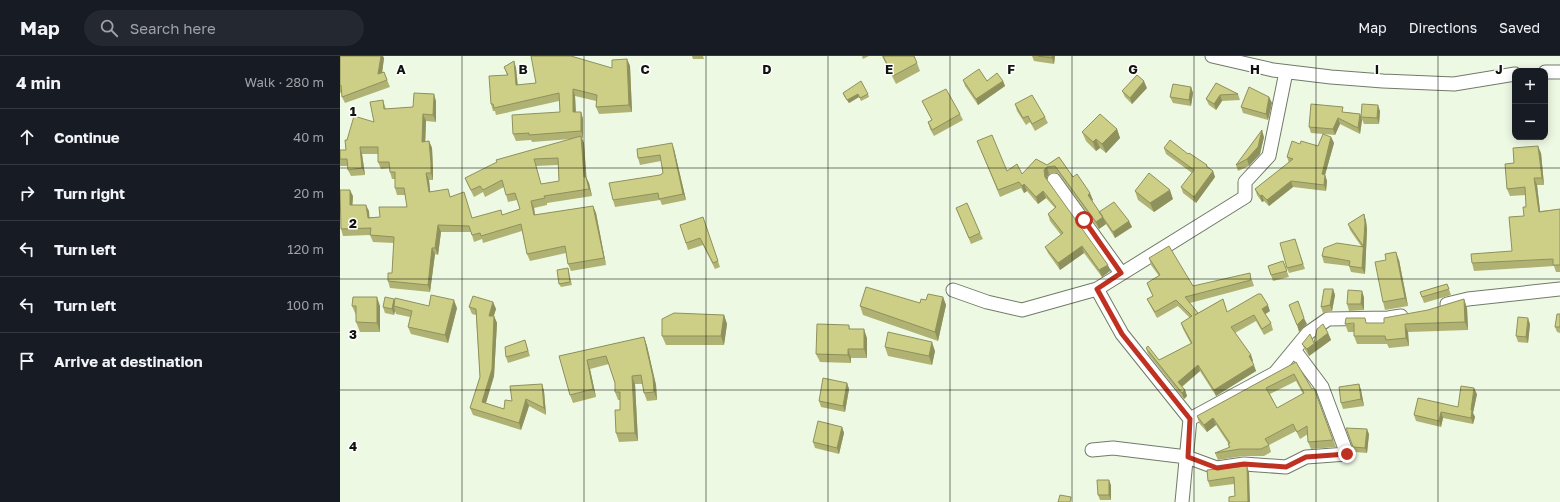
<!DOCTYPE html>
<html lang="en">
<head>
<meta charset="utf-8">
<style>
	:root { --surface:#171b24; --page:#242831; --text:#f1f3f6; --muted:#9ea1a6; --line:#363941 }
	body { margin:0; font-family:"Golos Text",sans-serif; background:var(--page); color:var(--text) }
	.controls { position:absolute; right:12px; top:12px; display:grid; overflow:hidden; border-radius:8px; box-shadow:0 2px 10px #0003 }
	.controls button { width:36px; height:36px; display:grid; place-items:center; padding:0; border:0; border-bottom:1px solid var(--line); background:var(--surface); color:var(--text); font:20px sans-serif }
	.stop { position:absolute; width:12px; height:12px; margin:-9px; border:3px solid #bf3222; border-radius:50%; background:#fff }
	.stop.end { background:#bf3222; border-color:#fff; box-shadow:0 1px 4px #0008 }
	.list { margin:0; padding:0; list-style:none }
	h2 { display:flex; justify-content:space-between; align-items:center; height:52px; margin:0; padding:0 16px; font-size:17px }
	h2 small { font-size:13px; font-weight:400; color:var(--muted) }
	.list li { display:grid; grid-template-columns:26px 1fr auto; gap:12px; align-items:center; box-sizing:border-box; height:56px; padding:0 16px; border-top:1px solid var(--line) }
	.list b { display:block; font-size:15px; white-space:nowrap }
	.list em { font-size:13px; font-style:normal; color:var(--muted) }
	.icon { flex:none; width:22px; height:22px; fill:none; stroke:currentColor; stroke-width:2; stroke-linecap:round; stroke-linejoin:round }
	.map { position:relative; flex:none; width:1220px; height:446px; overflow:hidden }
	header { display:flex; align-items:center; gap:24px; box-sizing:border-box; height:56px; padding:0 20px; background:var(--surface); border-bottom:1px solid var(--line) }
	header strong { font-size:19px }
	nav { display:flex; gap:22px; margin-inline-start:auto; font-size:14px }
	.search { width:280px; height:36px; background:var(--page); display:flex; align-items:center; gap:10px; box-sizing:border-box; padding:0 14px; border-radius:22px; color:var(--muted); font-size:15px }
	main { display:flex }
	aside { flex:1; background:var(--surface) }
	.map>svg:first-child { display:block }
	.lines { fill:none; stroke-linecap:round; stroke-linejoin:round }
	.street-casing { stroke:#717b69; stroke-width:15 }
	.street { stroke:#fff; stroke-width:13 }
	.wall { fill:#afb272; fill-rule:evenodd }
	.shaded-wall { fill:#8f915d }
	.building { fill:#cccf85; stroke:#8f915d; fill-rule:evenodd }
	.route { stroke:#bf3222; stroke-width:5 }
	.grid { fill:none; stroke:#10140d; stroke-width:1; stroke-opacity:0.55 }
	.grid-label { font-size:13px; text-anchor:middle; font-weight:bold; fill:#10140d; stroke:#fff; stroke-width:3; stroke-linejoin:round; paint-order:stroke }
</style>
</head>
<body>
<header>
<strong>Map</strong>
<div class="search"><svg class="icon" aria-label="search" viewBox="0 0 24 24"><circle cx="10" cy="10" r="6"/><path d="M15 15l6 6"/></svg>Search here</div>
<nav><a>Map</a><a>Directions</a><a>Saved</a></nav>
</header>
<main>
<aside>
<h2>4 min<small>Walk · 280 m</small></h2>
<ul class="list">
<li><svg class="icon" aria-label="ahead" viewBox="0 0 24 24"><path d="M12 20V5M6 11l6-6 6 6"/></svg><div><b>Continue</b></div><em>40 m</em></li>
<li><svg class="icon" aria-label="right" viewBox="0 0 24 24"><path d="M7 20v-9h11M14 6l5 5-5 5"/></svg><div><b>Turn right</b></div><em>20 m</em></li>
<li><svg class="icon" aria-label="left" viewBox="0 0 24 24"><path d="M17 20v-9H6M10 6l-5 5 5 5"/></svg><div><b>Turn left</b></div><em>120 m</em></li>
<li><svg class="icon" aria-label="left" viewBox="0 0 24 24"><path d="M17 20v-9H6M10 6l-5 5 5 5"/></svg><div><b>Turn left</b></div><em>100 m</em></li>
<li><svg class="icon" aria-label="arrive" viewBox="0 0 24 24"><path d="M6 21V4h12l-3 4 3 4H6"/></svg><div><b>Arrive at destination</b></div></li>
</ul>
</aside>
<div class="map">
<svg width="1220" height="446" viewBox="0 0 1220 446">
	<rect width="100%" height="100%" fill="#eef9e4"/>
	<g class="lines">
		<defs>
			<path id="street" d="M872 0 933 14 991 21 1043 25 1114 28 1175 18
				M1205 16H1220
				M714 124 781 217
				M757 233 782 278 850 363
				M613 234 647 246 682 254 757 233 905 141V126L929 100 946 16
				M1107 248 1128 243 1220 233
				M752 394 773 392 847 401 877 412 904 408 946 411 966 401 1007 398 982 331 955 295
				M842 446 850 363 935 317 968 277 988 263 1048 262 1061 260"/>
		</defs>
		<use href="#street" class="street-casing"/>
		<use href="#street" class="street"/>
	</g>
	<path class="wall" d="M0 0 44 2 42 17 44 16 50 31 5 47 2 41V36L0 37Z
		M352 0H363L364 3H353Z
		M522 0H529L523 3Z
		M542 0H574L577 7 580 15 556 28Z
		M692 0H715L714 8 694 5Z
		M287 3 290 10 292 56 259 58 256 51V45L235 40 236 56H241L243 63V82H242L244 87 246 121 249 127 252 140 207 147V149L194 152 195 159 253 150 256 157 266 209 231 215 228 208 226 197 190 205 187 198 182 175 143 187 142 183 134 186 131 176H101L98 199 95 198 90 236 50 232 48 225 52 217 54 187 33 186 30 179 3 180 1 173 13 140 12 149 29 155V161H40L67 151 65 139H57L55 132V123H52L50 116V112L41 113 38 106V98H22L25 119 11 120 8 114V110H0V94H6L7 84 34 66 43 44 46 53 73 51 96 45V66L86 65 85 86 89 85 92 92 93 114V124H89L90 136 111 141 132 162 163 159 180 153 177 144 168 146 164 131 145 141 143 136 134 141 128 129 125 122 231 83 192 86 191 84 176 85 173 78 220 56 219 45 156 59 155 55H153L151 48 167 19 164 11 174 5 176 12 178 29 196 27 272 12ZM218 109 219 125 201 128 196 110Z
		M623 24 663 25 665 30 638 49 625 30Z
		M876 27 898 38 900 44 882 45 876 54 869 49 866 43Z
		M851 31 853 37 851 50 833 47 830 41Z
		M807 32 792 48 785 41 782 35Z
		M503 37 528 38 529 41 521 45 519 41 509 47 504 40Z
		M929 41 932 47 928 64 903 57 901 51Z
		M582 45 620 58 623 64 594 80 590 73 588 66 592 64 585 51Z
		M675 48 705 61 708 67 695 75 690 66 686 69 677 55Z
		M1040 55 1039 68H1024L1021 61Z
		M1005 56 1020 58 1022 64 1020 78 1000 68 995 79 971 77 969 71Z
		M777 73 780 82 766 97 760 92 756 95 746 85 742 76Z
		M924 81 920 98 909 110 898 115 896 109Z
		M991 81 994 87 985 119 987 125 986 135 953 131 929 150 924 145 922 146 917 139 915 133 949 107 947 101 960 88 978 90Z
		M637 85 667 115 682 118 707 109 719 101 733 121 753 144 752 145 759 156 789 165 792 171 775 182 766 168 759 173 718 117 709 118 707 121V124L770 215 762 221 744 197 720 214 708 197 705 191 721 179 710 165 708 158 715 152 706 142 698 148 687 135 684 137 681 132 660 141Z
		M824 92 848 98 867 109 868 111 873 115 875 121 856 147 843 137 841 131 852 117 826 98Z
		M334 93 346 144 322 149 320 144 275 151 273 144 323 117 321 105 300 109 298 102Z
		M1201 97 1204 129H1197L1200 155 1220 153V216H1216L1214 210 1134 215 1132 207 1172 195 1184 160 1186 151V139L1170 140 1167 133 1174 107Z
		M795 135 833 143 814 156 798 144Z
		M616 152 640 177 643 183 631 188Z
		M1024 158 1026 165 1027 173 1025 218 1011 216 1009 210 984 207 982 200 1021 190 1010 174 1008 168Z
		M363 161 380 211 375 213 363 189 348 194 340 169Z
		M955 183 965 213 949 217 947 212Z
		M809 202 853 230 912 224 914 230 850 247 858 257 883 243 887 256 930 255 925 258 931 267 933 274 924 279 916 265 895 277 911 299 913 305 912 306 916 315 876 340 860 315 842 331 845 334 847 340 844 343 808 298 806 292 819 304 851 288 843 273 841 267 850 262 838 250 817 262 810 249 807 243 813 240 809 233 807 227 819 220 811 209Z
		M1046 204H1059L1068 250 1045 254 1043 246Z
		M943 205 949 221 933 225 928 210Z
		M228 212 232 229 221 231 219 228Z
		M1107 228 1111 239 1084 247 1080 236Z
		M993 233 995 239 992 255 983 257 981 251Z
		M603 241 606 249 598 285 523 259 520 250 580 247Z
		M1024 241V254L1009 255 1007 248Z
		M1124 243 1127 252 1128 274 1068 276 1069 290 1049 292 1047 288H1017L1014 280V276H1008L1005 268 1044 267 1088 254Z
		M55 245 89 250 117 252 108 287 71 278 68 271 70 261 56 258 55 255 54 259 45 257 43 251Z
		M153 246 156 253 154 260 157 267 154 320 146 347 164 353 172 345 202 328 204 335 206 359 189 350 181 374 133 359 130 352 140 321 136 259 132 258 129 251Z
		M12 250H40V276H20L16 266V259Z
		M1220 258V277L1217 276 1215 271Z
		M384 259 387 268 384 289H326L322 280Z
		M1190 268 1188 287 1178 286 1176 280Z
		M509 269 510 273 527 282V302H511V307L480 306 476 298Z
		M988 277 991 284 969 300 965 294 962 288 974 287Z
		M304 281 307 290 316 329 317 344 307 345 304 337 303 328H295L298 385 279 386 276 377 280 354V344H278L275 336V327L269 308 250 313 256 341 233 347 230 339 219 300Z
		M185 284 190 300 168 307 166 301Z
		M545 291 595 295 592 309 548 300Z
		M956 306 972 333 974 332 996 391 971 393 968 386V378L960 383 956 375 929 389 931 396 924 400H903L878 404 875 397 889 392 888 387 876 369 867 376 859 367 857 360ZM956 325 963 338 937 352 930 338Z
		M507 327 509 333 505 356 481 351 479 345Z
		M1019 328 1021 334 1024 350 1003 353 1001 347Z
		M1137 338 1133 357 1135 361 1133 368 1103 362 1101 371 1076 365 1074 359 1118 351Z
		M502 371 504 377 499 398 475 392 473 386Z
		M1006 372 1029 378 1027 397 1015 396Z
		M909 416 895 440 894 428 870 431 868 425Z
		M771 429V444H760L758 439Z"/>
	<path class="shaded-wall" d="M41 0H43L44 2 41 25 38 18Z
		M712 0H715L714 8 712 2Z
		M287 3 290 10 292 56 289 49Z
		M174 5 176 12 178 36 176 29Z
		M663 25 665 30 638 49 636 43Z
		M804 25 807 32 792 48 790 42Z
		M851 31 853 37 851 50 849 44Z
		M233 33 235 40 236 63 233 56Z
		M94 38 96 45V66L93 59Z
		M518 38 519 41 509 47 507 44Z
		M880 39 882 45 876 54 874 48Z
		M929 41 932 47 928 64 926 58Z
		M1038 49 1040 55 1039 68 1037 62Z
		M241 56 243 63V82L241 75Z
		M83 58 86 65 85 92 82 86Z
		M1020 58 1022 64 1020 78 1018 72Z
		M998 62 1000 68 995 79 993 73Z
		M777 73 780 82 766 97 762 88Z
		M922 74 924 81 920 98 909 110 907 103Z
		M241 80 244 87 247 128 244 121Z
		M991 81 994 87 985 119 987 125 986 135 984 129 982 118Z
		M756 83 760 92 756 95 753 86Z
		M89 85 92 92 93 114V124L91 117Z
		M332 87 334 93 346 144 343 138Z
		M1198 90 1201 97 1204 129 1202 122Z
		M20 91 22 98 25 119 22 112Z
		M707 111 709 118 707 121V128L705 121 704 114Z
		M873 115 875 121 856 147 854 141Z
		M86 117 89 124 91 143 89 136Z
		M246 121 249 127 252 140 249 133Z
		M1194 122 1197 129 1201 163 1199 156Z
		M951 125 953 131 929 150 927 144Z
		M684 128 687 135 684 137 682 130Z
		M10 134 13 140 12 156 10 149Z
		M830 134 833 143 814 156 810 147Z
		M703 135 706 142 698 148 696 141Z
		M750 137 753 144 750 146 748 139Z
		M922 139 924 145 922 146 920 140Z
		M191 145 194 152 196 166 194 159Z
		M26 149 29 155 30 168 28 162Z
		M253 150 256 157 266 209 264 202Z
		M1024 158 1026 165 1027 173 1025 218 1022 212Z
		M763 161 766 168 759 173 756 166Z
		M789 165 792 171 775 182 773 176Z
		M98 169 101 176 98 199 95 192Z
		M742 190 744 197 720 214 718 207Z
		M92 192 95 198 90 236 88 229Z
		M1056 196 1059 204 1068 250 1065 242Z
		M768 209 770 215 762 221 759 214Z
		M993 233 995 239 992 255 990 249Z
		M1022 235 1024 241V254L1021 248Z
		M37 241 40 250V276L37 267Z
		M603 241 606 249 598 285 595 276Z
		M54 243 56 250H54L55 255 54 259 52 253Z
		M1124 243 1127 252 1128 274 1125 266Z
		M114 244 117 252 108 287 105 279Z
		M153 246 156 253 151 267 149 260Z
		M928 249 930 255 924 259 922 253Z
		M384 259 387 268 384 289 381 280Z
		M154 260 157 267 154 320 144 353 142 346Z
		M964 262 967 268 959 276 957 269Z
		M1188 262 1190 268 1188 287 1186 281Z
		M1065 268 1068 276 1069 290 1066 282Z
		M524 273 527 282V302L524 293Z
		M988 277 991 284 969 300 967 293Z
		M304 281 307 290 316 329 317 344 314 336Z
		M592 286 595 295 592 309 589 300Z
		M508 293 511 302V307L508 299Z
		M911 299 913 305 911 306 909 300Z
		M247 304 250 313 256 341 253 333Z
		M858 309 860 315 840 332 838 326Z
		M914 309 916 315 876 340 874 334Z
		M292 320 295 328 298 385 295 377Z
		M507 327 509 333 505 356 503 350Z
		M202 328 204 335 206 359 204 352Z
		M1019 328 1021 334 1024 350 1021 343Z
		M1134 332 1137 338 1133 357 1135 361 1133 368 1131 362V354Z
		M845 334 847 340 844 343 842 337Z
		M186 343 189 350 181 374 179 367Z
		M1101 356 1103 362 1101 371 1099 365Z
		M873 362 876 369 867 376 864 369Z
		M502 371 504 377 499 398 497 392Z
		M1027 373 1029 378 1027 397 1025 392Z
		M907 410 909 416 910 446H908Z
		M769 424 771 429V444L769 439Z"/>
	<path class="building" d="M0 0H41L38 18 44 16 47 24 2 41 1 29 0 30Z
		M191 0H231L272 12V4L287 3 289 49 256 51 257 39 233 33V56H241V75L189 79V77L173 78 172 59 220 56 219 37 154 52 153 48H151L149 20 168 19 164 11 174 5 176 29 196 27Z
		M543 0H574L577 7 553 20Z
		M698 0H712V2Z
		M639 13 647 25 657 17 663 25 636 43 623 24Z
		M797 19 804 25 790 42 782 35Z
		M521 25 528 38 520 42 518 38 507 44 503 37Z
		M876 27 898 38 880 39 874 48 866 43Z
		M833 28 851 31 849 44 830 41Z
		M909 31 929 41 926 58 901 51Z
		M606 33 620 58 592 74 588 66 592 64 582 45Z
		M74 37 94 38 93 59 83 58 82 86 89 85 91 107V117H86L89 136 108 133 110 141 124 136 132 162 161 154 162 159 180 153 175 137 166 139 162 124 143 134 140 130 131 134 125 122 157 106 156 104 241 80 244 121H246L249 133 204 140 205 142 191 145 194 159 253 150 264 202 228 208 225 190 187 198 181 168 141 180 140 177 132 179 129 170 98 169 95 192H92L88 229 48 225V217H52L54 181 30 179 31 172 1 173 0 134H10V149H26L28 162 40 161 39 151H67L64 132H55V116H50L49 106H38V91H20L22 112 8 114 7 103H0V94H6L5 84H7L14 60 34 66 30 46 43 44 44 53 73 51ZM218 102 219 125 201 128 194 103Z
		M692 39 705 61 692 68 688 60 683 62 675 48Z
		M971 48 1003 51 1002 56 1020 58 1018 72 998 62 993 73 969 71Z
		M1022 48 1038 49 1037 62 1021 61Z
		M760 58 777 73 762 88 756 83 753 86 742 76Z
		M922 74 918 91 907 103 896 109Z
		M983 78 991 81 982 118 985 119 984 129 951 125 927 144 922 139 920 140 915 133 953 103 947 101 952 85 960 88 961 85 978 90Z
		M652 79 667 115 677 108 682 118 696 103 707 109 719 101 733 121 737 118 750 137 748 139 763 161 756 166 715 110 707 111 704 114 705 121 768 209 759 214 742 190 718 207 705 191 723 177 708 158 716 151 703 135 696 141 684 128 682 130 679 126 658 134 637 85Z
		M830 84 848 98 849 97 867 109 866 110 873 115 854 141 841 131 854 114 824 92Z
		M332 87 343 138 319 143 318 137 273 144 269 127 320 119 323 117 320 99 298 102 297 93Z
		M1198 90 1202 122H1194L1199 156 1220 153V209H1213V203L1132 207 1131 198 1172 195 1169 161 1184 160 1183 151H1186L1185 131 1167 133 1165 108 1174 107 1173 92Z
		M809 117 830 134 810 147 795 135Z
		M774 146 789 165 773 176 759 156Z
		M627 147 640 177 629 182 616 152Z
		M1024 158 1025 167 1022 212 1009 210 1010 205 982 200 984 192 997 187 1024 191 1008 168Z
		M363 161 378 205 373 207 360 182 346 187 340 169Z
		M955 183 963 208 947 212 940 187Z
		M829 190 853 230 910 217 911 224 845 241 858 257 855 259 883 243 887 256 918 238H921L928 249 922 253 931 267 922 273 914 259 891 271 911 299 909 300 914 309 874 334 858 309 838 326 845 334 842 337 806 292 808 290 819 304 852 287 841 267 852 260 836 244 815 256 807 243 813 240 807 227 820 219 809 202Z
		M1056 196 1065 242 1043 246 1035 206 1046 204 1045 198Z
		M943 205 947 215 931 219 928 210Z
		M228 212 230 226 219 228 217 214Z
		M1107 228 1109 233 1082 241 1080 236Z
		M526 231 580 247 581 243 586 244 588 238 603 241 595 276 520 250Z
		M984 233H993L990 249 981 251Z
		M1008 234 1022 235 1021 248H1007Z
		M91 239 114 244 105 279 68 271 72 255 54 250 55 242 89 250Z
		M133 240 153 246 149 260H154L152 313 142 346 164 353 165 344 172 345 170 330 202 328 204 352 186 343 179 367 130 352 140 321 136 253 129 251Z
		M13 241H37V267L16 266V250H12Z
		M45 241 54 243 52 253 43 251Z
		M1124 243 1125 266 1065 268 1066 282 1046 284 1045 280H1014V267L1005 268 1006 262H1025L1026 267H1044V262L1088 254Z
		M958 245 964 262 957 269 949 249Z
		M334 257 384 259 381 280H322V263Z
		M1217 258H1220V271H1215Z
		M1178 261 1188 262 1186 281 1176 280Z
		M477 268 509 269V273H524V293H508V299L476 298Z
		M983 268 988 277 967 293 962 288 970 278 974 287 977 273Z
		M548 276 592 286 589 300 545 291Z
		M304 281 313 321 314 336 304 337 301 319 292 320 295 377H276L275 354H280V336H275V327L266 300 247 304 253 333 230 339 219 300Z
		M185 284 188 295 166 301 165 291Z
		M956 306 972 333 974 332 993 384 968 386 967 370 957 376 953 368 925 383 929 389 921 393H900L875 397 890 391 888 388 890 387 873 362 864 369 857 360ZM954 318 964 337 937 352 926 332Z
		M483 322 507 327 503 350 479 345Z
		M1019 328 1021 343 1001 347 999 331Z
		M1121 330 1134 332 1131 354H1132L1131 362 1101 356 1099 365 1074 359 1078 342 1118 351Z
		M478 365 502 371 497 392 473 386Z
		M1006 372 1027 373 1025 392 1013 391Z
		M907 410 908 446H889V441L895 440 894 421 868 425 867 414Z
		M757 424H769V439H758Z
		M720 439 731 441 730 446H718Z"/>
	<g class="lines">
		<path class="route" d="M744 164 781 217 757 233 782 278 850 363 848 401 877 412 904 408 946 411 966 401 1007 398"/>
	</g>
	<path class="grid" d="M122 0V446M244 0V446M366 0V446M488 0V446M610 0V446M732 0V446M854 0V446M976 0V446M1098 0V446M0 112H1220M0 223H1220M0 334H1220"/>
	<g class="grid-label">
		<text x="61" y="18">A</text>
		<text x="183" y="18">B</text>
		<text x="305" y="18">C</text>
		<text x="427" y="18">D</text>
		<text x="549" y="18">E</text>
		<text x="671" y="18">F</text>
		<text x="793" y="18">G</text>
		<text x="915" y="18">H</text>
		<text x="1037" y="18">I</text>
		<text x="1159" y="18">J</text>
		<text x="13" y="60">1</text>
		<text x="13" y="172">2</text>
		<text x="13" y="283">3</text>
		<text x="13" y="395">4</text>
	</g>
</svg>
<div class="controls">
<button>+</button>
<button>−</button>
</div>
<div class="stop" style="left:744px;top:164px"></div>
<div class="stop end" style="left:1007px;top:398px"></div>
</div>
</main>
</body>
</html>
